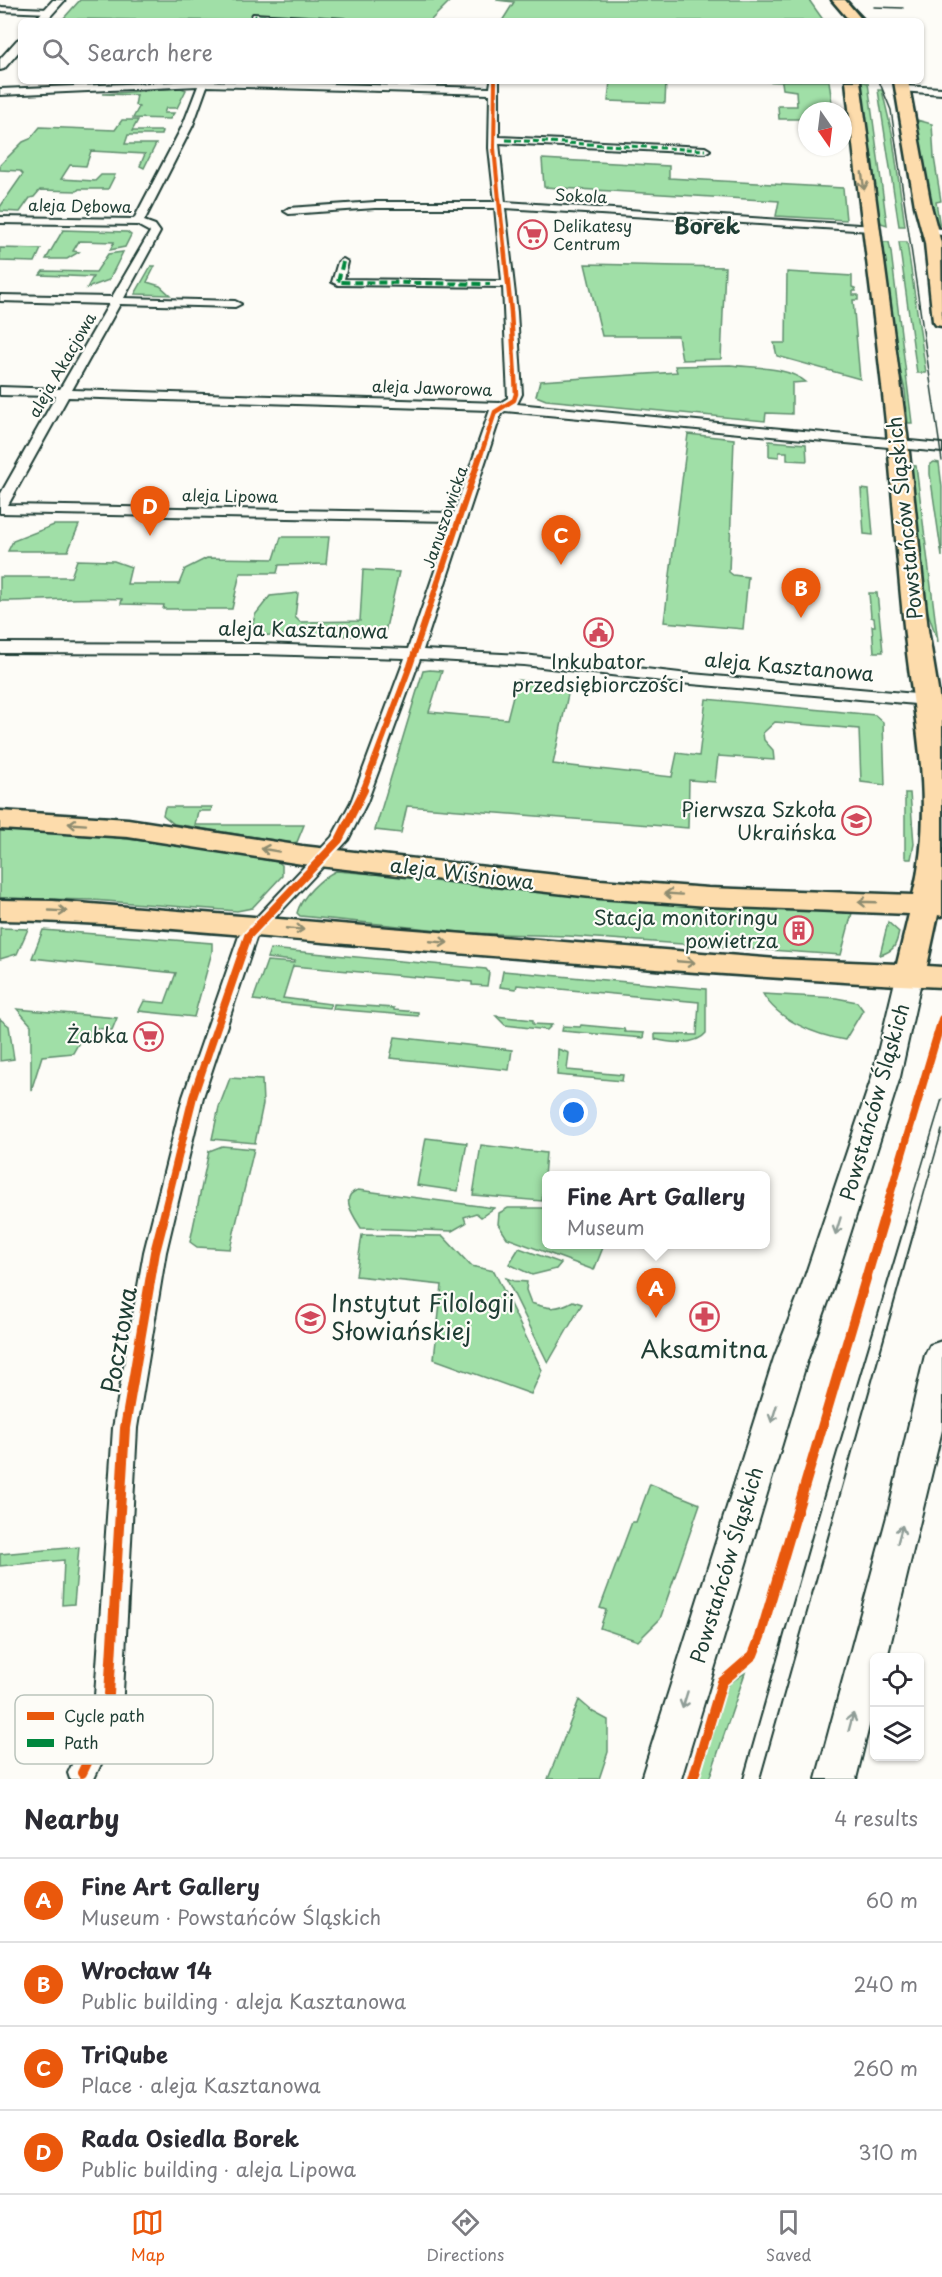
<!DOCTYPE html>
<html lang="en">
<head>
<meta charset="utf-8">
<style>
	:root { --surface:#fff; --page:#f2f2f3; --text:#2b2b33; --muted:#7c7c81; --line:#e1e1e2; --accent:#ea580c }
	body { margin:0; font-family:"Playpen Sans",sans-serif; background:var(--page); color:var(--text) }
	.controls { position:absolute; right:18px; bottom:18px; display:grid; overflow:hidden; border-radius:9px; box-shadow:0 2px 4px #0004 }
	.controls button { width:54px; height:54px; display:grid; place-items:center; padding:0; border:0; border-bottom:2px solid var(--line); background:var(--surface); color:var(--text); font:30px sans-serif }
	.compass { position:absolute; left:798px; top:102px; width:54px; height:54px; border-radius:50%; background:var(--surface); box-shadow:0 2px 4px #0004; rotate:166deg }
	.you { position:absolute; left:574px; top:1113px; width:21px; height:21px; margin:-15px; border:4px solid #fff; border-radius:50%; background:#1a73e8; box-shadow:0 0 0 9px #1a73e833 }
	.badge { display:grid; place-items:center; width:39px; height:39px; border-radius:50%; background:var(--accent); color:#fff; font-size:20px; font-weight:700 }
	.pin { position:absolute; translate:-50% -50px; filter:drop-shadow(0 2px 3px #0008) }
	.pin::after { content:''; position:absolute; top:32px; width:21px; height:18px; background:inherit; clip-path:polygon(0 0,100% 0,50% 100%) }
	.popup { position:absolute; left:542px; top:1171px; width:228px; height:78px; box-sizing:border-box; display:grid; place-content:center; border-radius:9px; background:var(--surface); filter:drop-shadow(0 2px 4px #0005); font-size:20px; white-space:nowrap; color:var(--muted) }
	.popup b { font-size:22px; color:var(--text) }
	.popup::after { content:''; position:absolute; left:50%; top:100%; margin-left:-12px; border:12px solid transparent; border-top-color:var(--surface) }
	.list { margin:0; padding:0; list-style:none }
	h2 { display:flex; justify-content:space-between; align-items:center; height:78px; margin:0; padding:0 24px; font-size:26px }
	h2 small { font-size:20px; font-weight:400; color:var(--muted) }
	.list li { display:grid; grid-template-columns:39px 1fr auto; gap:18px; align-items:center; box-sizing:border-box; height:84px; padding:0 24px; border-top:2px solid var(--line) }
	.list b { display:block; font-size:22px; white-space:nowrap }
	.list p { margin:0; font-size:20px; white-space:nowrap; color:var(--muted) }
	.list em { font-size:20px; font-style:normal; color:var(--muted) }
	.icon { flex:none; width:33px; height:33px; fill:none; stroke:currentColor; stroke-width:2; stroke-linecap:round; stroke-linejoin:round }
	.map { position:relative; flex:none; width:942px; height:1779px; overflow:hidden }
	.search { position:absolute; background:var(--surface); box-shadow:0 2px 4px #0004; left:18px; right:18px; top:18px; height:66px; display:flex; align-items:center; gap:15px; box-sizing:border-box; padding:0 21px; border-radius:9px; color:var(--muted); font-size:22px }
	.sheet { height:414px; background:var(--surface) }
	nav { display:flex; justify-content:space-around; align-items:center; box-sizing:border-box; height:84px; border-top:2px solid var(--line); background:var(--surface); font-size:16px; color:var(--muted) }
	nav a { display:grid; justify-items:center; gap:3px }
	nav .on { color:var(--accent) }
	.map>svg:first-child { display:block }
	.green { fill:#a0dfa7; stroke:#608e6e; stroke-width:1.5 }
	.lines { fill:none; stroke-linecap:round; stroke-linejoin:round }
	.street-casing { stroke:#1f3d34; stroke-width:4 }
	.secondary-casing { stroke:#1f3d34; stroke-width:4 }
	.primary-casing { stroke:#1f3d34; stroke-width:5 }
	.street { fill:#fdfcf7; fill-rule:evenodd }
	.secondary { fill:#fdfcf7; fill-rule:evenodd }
	.primary { fill:#fddcac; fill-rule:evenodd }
	.tram-far1 { stroke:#1f3d34; stroke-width:1.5 }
	.tram { stroke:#1f3d34; stroke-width:2 }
	.quiet-far1 { stroke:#00873e; stroke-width:3; stroke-dasharray:6 3; stroke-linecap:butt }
	.quiet { stroke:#00873e; stroke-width:4; stroke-dasharray:8 4; stroke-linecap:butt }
	.cycleway-far4-casing { stroke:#fdfcf7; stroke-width:5 }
	.cycleway-far3-casing { stroke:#fdfcf7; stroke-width:7 }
	.cycleway-far2-casing { stroke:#fdfcf7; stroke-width:9 }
	.cycleway-far1-casing { stroke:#fdfcf7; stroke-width:12 }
	.cycleway-casing { stroke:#fdfcf7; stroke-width:14 }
	.cycleway-far4 { stroke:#e8590c; stroke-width:4 }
	.cycleway-far3 { stroke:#e8590c; stroke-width:4.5 }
	.cycleway-far2 { stroke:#e8590c; stroke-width:6 }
	.cycleway-far1 { stroke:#e8590c; stroke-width:8 }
	.cycleway { stroke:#e8590c; stroke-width:10 }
	.oneway { stroke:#8e8c70 }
	.oneway2 { stroke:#8e9c96 }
	.labels { text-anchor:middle; stroke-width:4.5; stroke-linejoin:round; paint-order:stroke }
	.far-street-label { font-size:16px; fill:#1f3d34; stroke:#fdfcf7 }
	.far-poi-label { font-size:16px; fill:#1f3d34; stroke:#fdfcf7; text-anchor:start }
	.street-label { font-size:20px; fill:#1f3d34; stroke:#fdfcf7 }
	.poi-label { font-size:20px; fill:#1f3d34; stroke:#fdfcf7; text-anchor:end }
	.far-district-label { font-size:22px; font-weight:bold; fill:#1f3d34; stroke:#fdfcf7 }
	.near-poi-label { font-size:24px; fill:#1f3d34; stroke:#fdfcf7; text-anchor:start }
	.near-street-label { font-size:24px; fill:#1f3d34; stroke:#fdfcf7 }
	.key { fill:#fdfcf7; stroke:#bac3bc; stroke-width:1.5 }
	.key-label { font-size:16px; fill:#1f3d34 }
</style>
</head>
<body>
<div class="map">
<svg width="942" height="1779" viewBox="0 0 942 1779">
	<rect width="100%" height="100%" fill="#fdfcf7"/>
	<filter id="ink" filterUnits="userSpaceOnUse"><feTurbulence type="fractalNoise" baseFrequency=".0167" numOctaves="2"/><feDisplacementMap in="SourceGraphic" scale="12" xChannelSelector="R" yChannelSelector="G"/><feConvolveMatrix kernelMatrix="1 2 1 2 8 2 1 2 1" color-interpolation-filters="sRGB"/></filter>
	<g filter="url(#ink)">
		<path class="green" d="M80 0H451L430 21H376L252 15 249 21 63 19Z
			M496 0H809L824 21H502L514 2Z
			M610 81H666L665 103 608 101Z
			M760 81H829L833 111H807V119H779L778 106H797L796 91 783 89 782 82Z
			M860 81 868 83 887 225 881 223 875 202Z
			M181 88 186 90 177 108H166L164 113H174L170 119 133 118 139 107 135 105 137 95 103 94Z
			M878 90H882L892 133 905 226H899Z
			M122 120H138L132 131H162L161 135H128L125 144H156L144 168 140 166 145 154 91 151 86 166 70 165 61 179 95 181 101 175H115L108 189H79L77 191 40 190 34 197 30 198 20 212 0 211V207L23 174 20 171 0 170V165L23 142 30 139 40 127 115 130Z
			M917 120 932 124 934 157 941 201 936 202 940 227 937 225 935 220 921 151Z
			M542 159 669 166V178L843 188 846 220 776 216 779 201 544 187Z
			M63 230 127 232 131 235 125 247 110 250 114 242 79 241 73 251 79 252 67 259H46Z
			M883 242H889L891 252 912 423H908L905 390 896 356Z
			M899 242H907L926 373H917Z
			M0 248 41 249 35 262 0 261Z
			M123 252 109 280 87 288 93 277 40 275 43 271 96 272 108 254Z
			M585 264 725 267 721 359 682 360 678 336H602Z
			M151 266H155L147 282 160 286 170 295 135 294Z
			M787 272 852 276V287L855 288 856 291H853V295H858V300H853L860 379 777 356 774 343H786Z
			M730 365C754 368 786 366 806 382L792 383V414L766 413 765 421 546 400 536 396 540 381 677 372 675 366Z
			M688 434 734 439 729 572 733 575 748 577 743 629 664 622Z
			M769 441 806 444 807 461 787 460V452H779V457L769 456Z
			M934 462 939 463 942 487V557L930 474V464Z
			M908 465 916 466 938 642 926 607Z
			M861 489 869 490 873 535 864 534Z
			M54 525H79L68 551H8L13 541Z
			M281 537H329L326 564 279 565 277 573H240L232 609H163L164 605 121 604 122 599C81 597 41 601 0 601V577H71L77 560 114 561 131 567 127 584H179L185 569 207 558 274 559Z
			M363 570 399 572 385 632 378 635 361 636 250 635 255 615 270 596 298 593 295 617 300 622 360 621Z
			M869 593H877L883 652H874L872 626H875L874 618 871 617Z
			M430 670 442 671 429 712 507 719 517 680 570 685 553 764 672 777 677 753 699 756 706 699 875 715 883 722 885 785 861 782 859 729 775 722 763 733 764 740 773 750 774 760 718 756 715 782 689 780 688 828 407 806 401 833 375 830 423 671Z
			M905 793H910L914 844 911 859H907L905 857Z
			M165 807H212L211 811H198L195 825H304L297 842 293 843 174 824 163 815Z
			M0 829C95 832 185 846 278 862L282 865V876L252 908 237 911 92 900 0 898Z
			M336 871 477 882 623 901 852 913 841 955 568 936 469 933 300 916 297 913C301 897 321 878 336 871Z
			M888 922 899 932C896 946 894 951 880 955Z
			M0 928 28 929 17 954 0 959Z
			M43 930 212 943V952L194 1017 139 1011 144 1001 165 1003 176 973 32 958Z
			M270 949 465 967 486 969 489 973 487 986 472 985V982L293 966 283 998 331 1004 329 1008 253 1000 267 961 293 963 295 961 267 958Z
			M503 971 706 989V1033C696 1046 668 1043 655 1039V1034L697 1035 699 1002 517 985 516 989 500 987Z
			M763 994 836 998 857 1002 863 1010 845 1040C815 1035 778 1020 763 994Z
			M334 1004 394 1008V1010L418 1012V1016L333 1009Z
			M17 1009 117 1018 112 1030 96 1028 91 1040 81 1039 73 1053 42 1056 31 1091V1025Z
			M496 1016 533 1020V1024L552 1025 547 1030 505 1025Z
			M0 1019 9 1026 14 1059 0 1061Z
			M581 1025 624 1029 625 1032 644 1033 643 1038 562 1031 563 1026 580 1027Z
			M395 1037 512 1050 509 1070 390 1058Z
			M558 1049 569 1053 567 1070 623 1075 622 1081 557 1075Z
			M230 1078 262 1080 263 1104 255 1143 212 1139 219 1107Z
			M426 1138 467 1143 458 1191 417 1185Z
			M481 1145 546 1153 542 1201 473 1195Z
			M222 1146 254 1149 230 1249 197 1247 190 1242 209 1151Z
			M358 1190 494 1208 481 1217 476 1213 464 1217 466 1223 452 1231 361 1228C355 1218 338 1196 358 1190Z
			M508 1208H546V1244L604 1245 594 1270 507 1238 498 1224 499 1213Z
			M362 1235 443 1236 471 1266 494 1271 542 1370 531 1394 434 1359 442 1285 356 1276Z
			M519 1248 561 1263 556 1269 532 1275 509 1264Z
			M506 1278 514 1281 527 1282 526 1290 531 1303C549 1309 557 1310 573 1301L582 1304 548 1363Z
			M650 1484 700 1504 660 1619 638 1641 600 1628 606 1610 600 1608 632 1522H636Z
			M79 1547 74 1604 62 1605 64 1560 0 1566V1554Z
			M745 1673 709 1779H698L724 1692 730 1683Z
			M579 1700 593 1712 608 1720V1752L599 1779H548Z"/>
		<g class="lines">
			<defs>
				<path id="street" d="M0 7 49 9 53 11 49 13 0 11Z
					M253 14 344 19 348 21 258 19 257 21H249Z
					M201 81 490 88 491 81H499V137L705 147 710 150 705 153 499 143 505 202 875 226V230L871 231 505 208 517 312 522 394 517 404 942 444V452L505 411 501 414 423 650 524 655 680 673 927 695 935 700 927 705 680 683 524 665 420 659 367 802 348 840 256 938 203 1097 166 1252 137 1428 122 1711 118 1728 94 1779H70L68 1773 91 1725 94 1711 113 1428 144 1252 183 1097 239 936 332 837 351 802 405 658 258 654 0 653V643L258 644 408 649 452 521 0 513V495L56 396 0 395V387L60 389 109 304 0 301V295L112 297 150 232 137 225 0 223V217L134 219 183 125 198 86 0 95V89ZM207 86 490 94 489 148 495 202H375L289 208 284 211 289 214 375 208H495L502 281 344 279 348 262 343 259 338 262 332 282 338 285 503 287 508 398 500 403 72 390 120 304 235 307 241 304 235 301 124 298 160 232 155 225 144 221 193 125ZM68 397 490 410 454 513 8 505Z
					M903 86 942 88V94L900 91V87Z
					M930 228 942 229V235L926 233V229Z"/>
				<path id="secondary" d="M53 0H65L46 21H34Z
					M21 38V49L4 69 0 70V59L17 40Z
					M909 968 919 970 922 977 900 1077 832 1291 808 1358 681 1779H641L774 1358 800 1291 872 1077 896 977 899 970Z
					M942 1341V1430L887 1658H874V1706L856 1779H816L889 1509 925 1355 930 1345Z"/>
				<path id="primary" d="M832 0H845L863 21H850Z
					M846 81H860L907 434 928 630 942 714V916L938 915 927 966 942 967V987C744 978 544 960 346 944 231 934 115 922 0 920V900L53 901 777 959 897 964 909 914 708 906 600 898 302 864 128 837 0 829V811L128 819 302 846 600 880 708 888 913 895C936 800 913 719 904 626 897 561 893 496 887 432 875 315 858 198 846 81Z
					M894 81H908L931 206 941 243 942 326 936 325 933 321 925 243 915 206Z"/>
			</defs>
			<use href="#street" class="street-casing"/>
			<use href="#secondary" class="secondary-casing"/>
			<use href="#primary" class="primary-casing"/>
			<use href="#street" class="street"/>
			<use href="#secondary" class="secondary"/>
			<use href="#primary" class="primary"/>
			<path class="tram-far1" d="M847 0 867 21
				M874 7 903 8
				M879 81 891 110 942 461
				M905 1222 942 1099
				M916 1222 942 1130"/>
			<path class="tram" d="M743 1779 814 1529 906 1221
				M760 1779 917 1221"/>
			<path class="quiet-far1" d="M253 21 256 16 344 21
				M506 140 705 150"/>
			<path class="quiet" d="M343 262 338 282 490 284"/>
			<defs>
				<path id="cycleway-far4" d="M495 81 494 148 499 200"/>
				<path id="cycleway-far3" d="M480 458 495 412 514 400 516 394 511 312 499 199"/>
				<path id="cycleway-far2" d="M363 791 410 666 480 456"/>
				<path id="cycleway-far1" d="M162 1222 193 1097 248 936 339 840 364 790
					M882 1222 942 1019"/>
				<path id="cycleway" d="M82 1773 104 1728 108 1711 125 1428 155 1252 163 1221
					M693 1779 722 1682 753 1655 760 1637 883 1221"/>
			</defs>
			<use href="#cycleway-far4" class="cycleway-far4-casing"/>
			<use href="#cycleway-far3" class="cycleway-far3-casing"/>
			<use href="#cycleway-far2" class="cycleway-far2-casing"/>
			<use href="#cycleway-far1" class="cycleway-far1-casing"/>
			<use href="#cycleway" class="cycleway-casing"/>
			<use href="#cycleway-far4" class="cycleway-far4"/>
			<use href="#cycleway-far3" class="cycleway-far3"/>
			<use href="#cycleway-far2" class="cycleway-far2"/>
			<use href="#cycleway-far1" class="cycleway-far1"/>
			<use href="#cycleway" class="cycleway"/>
		</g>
		<defs><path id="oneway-shaft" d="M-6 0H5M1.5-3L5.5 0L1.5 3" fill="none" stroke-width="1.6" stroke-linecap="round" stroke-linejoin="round" transform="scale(1.5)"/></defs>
		<g class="oneway">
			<use href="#oneway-shaft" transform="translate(863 181) rotate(82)"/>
			<use href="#oneway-shaft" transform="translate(77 824) rotate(-176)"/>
			<use href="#oneway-shaft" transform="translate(270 850) rotate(-170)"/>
			<use href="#oneway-shaft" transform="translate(673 894) rotate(-176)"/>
			<use href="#oneway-shaft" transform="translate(867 902) rotate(-178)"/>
			<use href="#oneway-shaft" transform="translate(58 911) rotate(3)"/>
			<use href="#oneway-shaft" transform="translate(295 929) rotate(5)"/>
			<use href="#oneway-shaft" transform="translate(439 942) rotate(5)"/>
			<use href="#oneway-shaft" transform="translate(686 962) rotate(5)"/>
		</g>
		<g class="oneway2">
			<use href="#oneway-shaft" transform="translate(838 1226) rotate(107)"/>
			<use href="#oneway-shaft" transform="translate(774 1414) rotate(107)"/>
			<use href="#oneway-shaft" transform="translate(900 1534) rotate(-75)"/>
			<use href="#oneway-shaft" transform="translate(685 1700) rotate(107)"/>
			<use href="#oneway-shaft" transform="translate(851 1722) rotate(-75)"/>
		</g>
	</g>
	<defs>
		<symbol id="supermarket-ring" viewBox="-11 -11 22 22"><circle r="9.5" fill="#fdfcf7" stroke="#d1495b" stroke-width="1.5"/><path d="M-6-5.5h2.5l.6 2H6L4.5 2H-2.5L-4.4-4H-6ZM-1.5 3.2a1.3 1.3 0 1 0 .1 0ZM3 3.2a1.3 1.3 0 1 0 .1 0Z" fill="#d1495b"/></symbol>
		<symbol id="civic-ring" viewBox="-11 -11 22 22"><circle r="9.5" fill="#fdfcf7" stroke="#d1495b" stroke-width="1.5"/><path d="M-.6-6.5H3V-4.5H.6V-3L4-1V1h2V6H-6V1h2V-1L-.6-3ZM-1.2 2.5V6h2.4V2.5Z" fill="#d1495b"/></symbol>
		<symbol id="school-ring" viewBox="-11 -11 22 22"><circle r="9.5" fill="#fdfcf7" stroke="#d1495b" stroke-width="1.5"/><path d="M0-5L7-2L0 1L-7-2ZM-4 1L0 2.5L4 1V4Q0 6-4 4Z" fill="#d1495b"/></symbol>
		<symbol id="building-ring" viewBox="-11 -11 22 22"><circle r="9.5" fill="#fdfcf7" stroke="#d1495b" stroke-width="1.5"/><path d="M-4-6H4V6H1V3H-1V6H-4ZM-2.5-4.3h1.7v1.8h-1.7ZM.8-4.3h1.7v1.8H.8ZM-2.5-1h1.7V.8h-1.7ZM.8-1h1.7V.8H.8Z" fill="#d1495b"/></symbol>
		<symbol id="pharmacy-ring" viewBox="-11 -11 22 22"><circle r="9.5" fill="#fdfcf7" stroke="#d1495b" stroke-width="1.5"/><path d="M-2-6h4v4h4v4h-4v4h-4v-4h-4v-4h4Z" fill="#d1495b"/></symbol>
		<symbol id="university-ring" viewBox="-11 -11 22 22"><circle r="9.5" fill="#fdfcf7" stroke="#d1495b" stroke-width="1.5"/><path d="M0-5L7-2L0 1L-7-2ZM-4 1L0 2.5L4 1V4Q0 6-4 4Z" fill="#d1495b"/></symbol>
	</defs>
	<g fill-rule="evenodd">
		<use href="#supermarket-ring" x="516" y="218" width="33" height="33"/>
		<use href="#civic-ring" x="582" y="616" width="33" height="33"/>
		<use href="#school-ring" x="840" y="804" width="33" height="33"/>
		<use href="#building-ring" x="782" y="914" width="33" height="33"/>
		<use href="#supermarket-ring" x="132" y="1020" width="33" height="33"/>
		<use href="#pharmacy-ring" x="688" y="1300" width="33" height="33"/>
		<use href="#university-ring" x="294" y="1302" width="33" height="33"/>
	</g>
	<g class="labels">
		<g class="far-street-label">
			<text transform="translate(581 196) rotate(3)" y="6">Sokola</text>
			<text transform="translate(80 206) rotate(1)" y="6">aleja Dębowa</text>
			<text transform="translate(62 365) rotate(-60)" y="6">aleja Akacjowa</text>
			<text transform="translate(432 388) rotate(2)" y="6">aleja Jaworowa</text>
			<text transform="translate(230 496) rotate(1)" y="6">aleja Lipowa</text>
			<text transform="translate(445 517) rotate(-71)" y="6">Januszowicka</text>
		</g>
		<g class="far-poi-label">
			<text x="553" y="232">Delikatesy<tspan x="553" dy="18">Centrum</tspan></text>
		</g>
		<g class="street-label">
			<text transform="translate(905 518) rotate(-96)" y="7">Powstańców Śląskich</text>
			<text transform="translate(303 630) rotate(1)" y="7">aleja Kasztanowa</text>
			<text transform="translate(789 667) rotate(5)" y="7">aleja Kasztanowa</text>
			<text transform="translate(462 874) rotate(7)" y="7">aleja Wiśniowa</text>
			<text transform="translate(875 1102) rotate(-74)" y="7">Powstańców Śląskich</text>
			<text transform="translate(727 1565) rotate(-73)" y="7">Powstańców Śląskich</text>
		</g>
		<g class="poi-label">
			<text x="598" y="669" text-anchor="middle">Inkubator<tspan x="598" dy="23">przedsiębiorczości</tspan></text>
			<text x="836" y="817">Pierwsza Szkoła<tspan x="836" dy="23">Ukraińska</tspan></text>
			<text x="778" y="925">Stacja monitoringu<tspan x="778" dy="23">powietrza</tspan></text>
			<text x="128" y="1043">Żabka</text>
		</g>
		<g class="far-district-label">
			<text x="707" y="234">Borek</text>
		</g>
		<g class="near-poi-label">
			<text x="331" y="1312">Instytut Filologii<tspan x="331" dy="28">Słowiańskiej</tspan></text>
			<text x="704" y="1358" text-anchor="middle">Aksamitna</text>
		</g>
		<g class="near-street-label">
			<text transform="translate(120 1340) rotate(-80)" y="8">Pocztowa</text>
		</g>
	</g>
	<rect x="15" y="1695" width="198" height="69" rx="9" class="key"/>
	<rect x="27" y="1712" width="27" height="8" fill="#e8590c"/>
	<rect x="27" y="1739" width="27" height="8" fill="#00873e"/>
	<g class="key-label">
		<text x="64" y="1722">Cycle path</text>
		<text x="64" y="1749">Path</text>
	</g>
</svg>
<div class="controls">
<button><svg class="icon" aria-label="locate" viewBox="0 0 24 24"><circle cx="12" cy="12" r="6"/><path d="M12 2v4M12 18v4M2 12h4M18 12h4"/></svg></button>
<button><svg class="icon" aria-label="layers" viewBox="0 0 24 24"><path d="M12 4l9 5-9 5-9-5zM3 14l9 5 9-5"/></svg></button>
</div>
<svg class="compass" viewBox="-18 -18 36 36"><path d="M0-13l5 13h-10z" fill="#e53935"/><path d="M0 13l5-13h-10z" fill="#7c7c81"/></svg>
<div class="you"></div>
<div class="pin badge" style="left:656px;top:1318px">A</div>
<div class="popup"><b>Fine Art Gallery</b>Museum</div>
<div class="pin badge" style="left:801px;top:618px">B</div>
<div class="pin badge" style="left:561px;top:565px">C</div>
<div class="pin badge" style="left:150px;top:536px">D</div>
<div class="search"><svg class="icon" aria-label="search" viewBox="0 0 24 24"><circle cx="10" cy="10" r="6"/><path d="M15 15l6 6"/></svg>Search here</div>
</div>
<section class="sheet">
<h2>Nearby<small>4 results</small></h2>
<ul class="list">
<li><span class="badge">A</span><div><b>Fine Art Gallery</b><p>Museum · Powstańców Śląskich</p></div><em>60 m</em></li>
<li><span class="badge">B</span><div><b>Wrocław 14</b><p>Public building · aleja Kasztanowa</p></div><em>240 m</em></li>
<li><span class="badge">C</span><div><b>TriQube</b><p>Place · aleja Kasztanowa</p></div><em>260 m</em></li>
<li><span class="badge">D</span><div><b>Rada Osiedla Borek</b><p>Public building · aleja Lipowa</p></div><em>310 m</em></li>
</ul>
</section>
<nav>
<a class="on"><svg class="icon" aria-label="map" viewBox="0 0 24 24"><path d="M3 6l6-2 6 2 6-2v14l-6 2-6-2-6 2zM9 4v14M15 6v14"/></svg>Map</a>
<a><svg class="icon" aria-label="directions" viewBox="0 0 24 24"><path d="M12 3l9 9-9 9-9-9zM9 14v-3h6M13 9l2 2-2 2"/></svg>Directions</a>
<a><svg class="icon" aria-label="saved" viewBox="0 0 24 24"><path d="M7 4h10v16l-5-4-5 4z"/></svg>Saved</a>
</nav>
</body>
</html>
